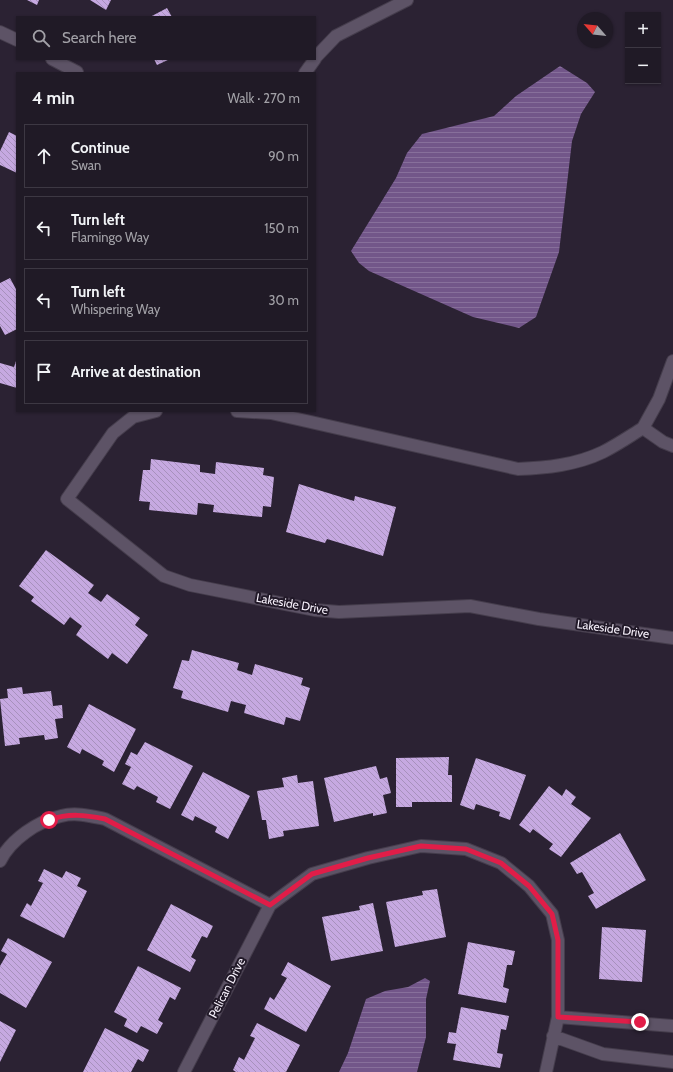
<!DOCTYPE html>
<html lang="en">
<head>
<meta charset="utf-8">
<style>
	:root { --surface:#201a26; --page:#28232e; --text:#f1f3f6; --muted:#a2a1a7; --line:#3d3843 }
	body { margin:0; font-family:Cabin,sans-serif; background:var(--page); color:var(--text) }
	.controls { position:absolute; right:12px; top:12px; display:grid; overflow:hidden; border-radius:0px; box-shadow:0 1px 3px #0004 }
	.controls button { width:36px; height:36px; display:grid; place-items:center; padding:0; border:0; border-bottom:1px solid var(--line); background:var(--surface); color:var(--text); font:20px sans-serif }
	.compass { position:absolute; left:577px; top:12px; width:36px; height:36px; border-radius:50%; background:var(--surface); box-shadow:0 1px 3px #0004; rotate:298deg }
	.stop { position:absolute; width:12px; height:12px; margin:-9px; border:3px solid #e11d48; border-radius:50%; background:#fff }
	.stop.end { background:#e11d48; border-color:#fff; box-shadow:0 1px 4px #0008 }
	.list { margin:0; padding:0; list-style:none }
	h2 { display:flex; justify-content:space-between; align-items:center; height:52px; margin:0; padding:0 16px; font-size:17px }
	h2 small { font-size:13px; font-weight:400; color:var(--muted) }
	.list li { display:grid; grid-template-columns:26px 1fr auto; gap:12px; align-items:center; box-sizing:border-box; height:64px; margin:0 8px 8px; padding:0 8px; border:1px solid var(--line); border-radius:0px }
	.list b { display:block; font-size:15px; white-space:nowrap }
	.list p { margin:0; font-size:13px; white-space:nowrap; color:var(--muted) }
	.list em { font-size:13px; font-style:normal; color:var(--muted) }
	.icon { flex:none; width:22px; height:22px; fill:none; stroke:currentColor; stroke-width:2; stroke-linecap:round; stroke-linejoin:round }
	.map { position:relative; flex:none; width:673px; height:1072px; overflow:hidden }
	.search { position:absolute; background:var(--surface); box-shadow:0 1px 3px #0004; left:16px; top:16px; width:300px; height:44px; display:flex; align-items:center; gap:10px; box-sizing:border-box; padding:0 14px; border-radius:0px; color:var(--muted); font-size:15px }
	.panel { position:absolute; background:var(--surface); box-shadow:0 1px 3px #0004; left:16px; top:72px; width:300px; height:340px; border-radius:0px }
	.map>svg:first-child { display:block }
	.water { fill:url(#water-rules) }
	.building { fill:url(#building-back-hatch) }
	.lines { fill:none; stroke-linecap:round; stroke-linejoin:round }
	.street-casing { stroke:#453d4c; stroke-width:14 }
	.street { stroke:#5d5366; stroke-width:12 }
	.route { stroke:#e11d48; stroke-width:5 }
	.labels { text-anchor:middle; stroke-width:4; stroke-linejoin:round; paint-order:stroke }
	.street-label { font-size:12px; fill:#f6f0fb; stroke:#211928 }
</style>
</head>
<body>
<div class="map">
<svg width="673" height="1072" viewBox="0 0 673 1072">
	<defs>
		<pattern id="water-rules" width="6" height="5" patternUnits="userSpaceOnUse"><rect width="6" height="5" fill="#725689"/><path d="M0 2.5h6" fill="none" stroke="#876f9b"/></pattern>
		<pattern id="building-back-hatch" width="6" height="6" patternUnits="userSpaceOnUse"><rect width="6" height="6" fill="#c6a9e1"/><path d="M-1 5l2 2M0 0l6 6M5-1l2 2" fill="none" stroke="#a791bc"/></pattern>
	</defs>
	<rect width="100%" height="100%" fill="#2b2233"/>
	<path class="water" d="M560 66 587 83 595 92 581 114 572 141 559 252 536 317 519 328 473 317 369 271 359 263 351 251 396 178 407 153 422 134 494 116 516 96Z
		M425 978 430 981 426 999V1037L417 1072H339L348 1053 366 999 385 991 408 987Z"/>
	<path class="building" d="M27 0H39L37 5Z
		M90 0H111L106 10Z
		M167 8 172 17H150Z
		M154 59H170L157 65Z
		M9 132 17 136V173L0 165V151Z
		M10 278 17 291V329L5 335 0 326V283Z
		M17 358V388L0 383V363L14 367Z
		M151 459 200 465V472L215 474 216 462 264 468 263 475 274 477 271 507 263 506 262 517 213 512 214 505 198 503 197 515 149 510 150 502 139 501 143 470H150Z
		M299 484 354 501 355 496 396 507 383 556 327 539 325 543 286 532Z
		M46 550 94 585 88 593 101 602 107 594 140 618 135 625 148 635 127 664 112 653 108 659 76 635 82 626 70 617 64 625 31 601 34 597 19 586Z
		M192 650 239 663 237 670 252 675 255 664 303 678 301 685 310 688 300 721 286 717 284 725 244 713 246 705 231 701 228 712 181 698 183 691 173 688 182 660 189 661Z
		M22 687 23 694 51 691 53 706 62 705 63 718 55 719 58 738 45 740 44 735 19 738 20 744 5 746 0 699 8 698 7 689Z
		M89 704 136 729 114 772 102 765 104 761 82 749 80 754 67 747Z
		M145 742 193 766 170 809 156 802 158 797 137 786 134 790 122 784 131 767 125 764 131 752 137 755Z
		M449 757 448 775H452V802H412V807H396V758Z
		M476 758 526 775 510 820 499 816 500 812 476 804 474 810 460 805Z
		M376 766 380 779 387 777 391 793 383 795 387 813 373 816V813L334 822 324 778Z
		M203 772 250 796 228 839 215 832 217 827 195 816 193 821 181 815Z
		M297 775 298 783 313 781 319 826 283 831 284 836 269 839 266 820H262L257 791 284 787 282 778Z
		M549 786 562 796 566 789 576 797 571 804 591 818 561 857 549 849 553 844 533 829 530 833 519 825Z
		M620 833 646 880 596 909 588 896 594 893 582 872 577 874 570 863Z
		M44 869 62 878 66 871 81 878 77 886 87 891 64 938 20 916 27 903 31 906 43 883 38 881Z
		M437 889 446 937 395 947 386 902 423 895 422 891Z
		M373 903 383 951 331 961 322 917 360 910 359 906Z
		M171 904 213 926 207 938 202 936 191 957 196 960 190 972 147 950Z
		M602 927 646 930 642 982 599 979Z
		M8 938 52 962 26 1008 0 993V966L7 954 1 951Z
		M468 942 515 951 512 965H507L503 987 509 989 506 1003 458 994Z
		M288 962 331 986 306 1032 264 1009 270 997 274 1000 287 978 281 975Z
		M138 966 181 988 175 1000 170 997 158 1020 163 1023 157 1034 141 1026 137 1033 124 1026 127 1019 114 1012Z
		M461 1007 509 1016 506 1030 501 1029 497 1053 503 1054 500 1068 453 1060 456 1044 447 1043 449 1032 456 1033Z
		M0 1021 16 1030 0 1062Z
		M257 1023 300 1045 286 1072H236L233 1070 239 1057 244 1060 255 1038 250 1036Z
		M105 1028 149 1050 143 1062 138 1059 131 1072H83Z"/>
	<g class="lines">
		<defs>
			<path id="street" d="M0 32 17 40
				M315 58 336 36 407 0
				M52 59 77 72
				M305 73 315 59
				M673 361 659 399 643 428 663 442 673 446
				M156 411 133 417 113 433 67 499 164 576 190 585 315 610 339 612 470 606 539 619 673 638
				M237 411 271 413 518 469C546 468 576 465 603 452 617 445 630 436 643 428
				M0 861C11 839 38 821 61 816 76 812 91 816 105 819L270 905
				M558 1017 673 1026
				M553 1036 603 1054 673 1062
				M184 1072 270 905 312 874 368 858 421 846 466 849 501 863 529 886 552 914 558 940V1017L546 1072"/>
		</defs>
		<use href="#street" class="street-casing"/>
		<use href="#street" class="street"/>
	</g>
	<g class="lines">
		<path class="route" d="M49 820C69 813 85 815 105 819L270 905 312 874 368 858 421 846 466 849 501 863 529 886 552 914 558 940V1017L640 1022"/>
	</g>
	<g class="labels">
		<g class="street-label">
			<text transform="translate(292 604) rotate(10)" y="4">Lakeside Drive</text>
			<text transform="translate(613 629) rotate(8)" y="4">Lakeside Drive</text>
			<text transform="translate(227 988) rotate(-63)" y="4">Pelican Drive</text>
		</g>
	</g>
</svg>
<div class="controls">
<button>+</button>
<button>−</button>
</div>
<svg class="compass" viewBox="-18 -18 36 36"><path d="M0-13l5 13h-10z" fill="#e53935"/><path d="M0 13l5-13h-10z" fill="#a2a1a7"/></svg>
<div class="stop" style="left:49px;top:820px"></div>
<div class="stop end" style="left:640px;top:1022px"></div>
<div class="search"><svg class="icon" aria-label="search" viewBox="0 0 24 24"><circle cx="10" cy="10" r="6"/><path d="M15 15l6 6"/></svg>Search here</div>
<section class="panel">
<h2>4 min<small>Walk · 270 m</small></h2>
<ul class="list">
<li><svg class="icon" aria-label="ahead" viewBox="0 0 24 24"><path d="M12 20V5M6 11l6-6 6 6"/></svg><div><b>Continue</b><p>Swan</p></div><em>90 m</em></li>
<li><svg class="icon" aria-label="left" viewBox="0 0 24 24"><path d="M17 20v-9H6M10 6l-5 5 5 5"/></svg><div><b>Turn left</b><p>Flamingo Way</p></div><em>150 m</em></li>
<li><svg class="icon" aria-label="left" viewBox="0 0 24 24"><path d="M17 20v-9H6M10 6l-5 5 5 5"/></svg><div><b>Turn left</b><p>Whispering Way</p></div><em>30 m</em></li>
<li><svg class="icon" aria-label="arrive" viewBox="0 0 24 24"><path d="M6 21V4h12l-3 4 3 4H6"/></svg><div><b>Arrive at destination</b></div></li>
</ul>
</section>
</div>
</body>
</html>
